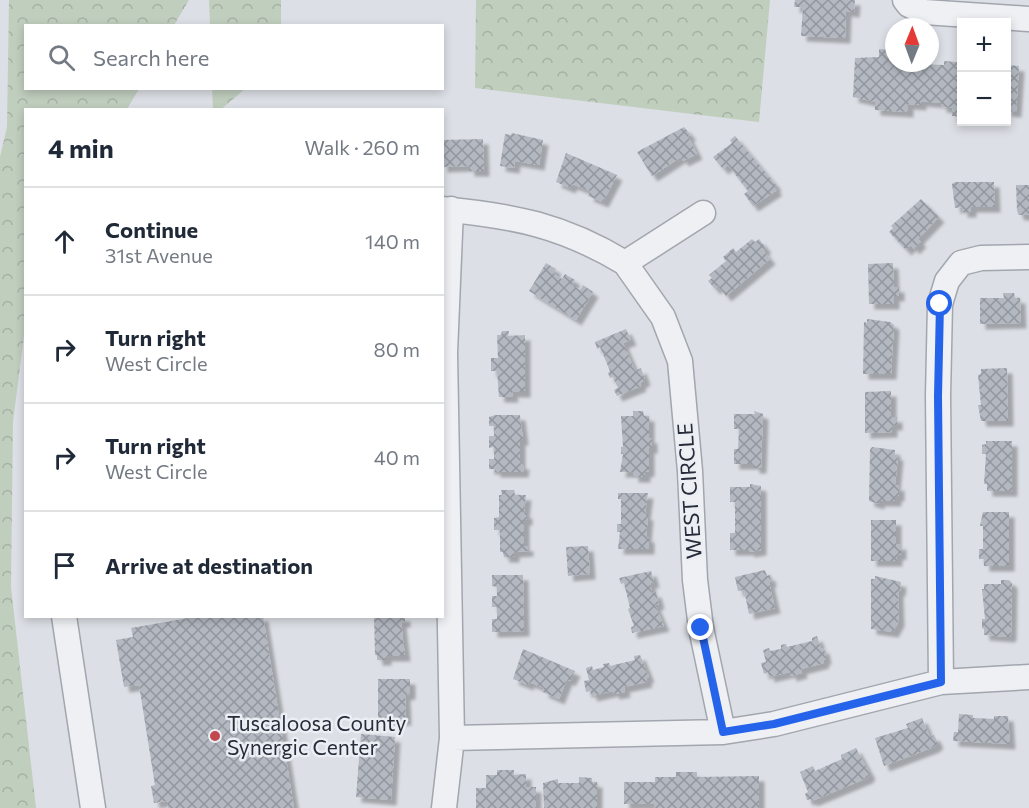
<!DOCTYPE html>
<html lang="en">
<head>
<meta charset="utf-8">
<style>
	:root { --surface:#fff; --page:#f2f2f3; --text:#1f2937; --muted:#747a83; --line:#e0e1e3 }
	body { margin:0; font-family:Commissioner,sans-serif; background:var(--page); color:var(--text) }
	.controls { position:absolute; right:18px; top:18px; display:grid; overflow:hidden; border-radius:0px; box-shadow:0 3px 9px #0003 }
	.controls button { width:54px; height:54px; display:grid; place-items:center; padding:0; border:0; border-bottom:2px solid var(--line); background:var(--surface); color:var(--text); font:30px sans-serif }
	.compass { position:absolute; left:885px; top:18px; width:54px; height:54px; border-radius:50%; background:var(--surface); box-shadow:0 3px 9px #0003; rotate:1deg }
	.stop { position:absolute; width:18px; height:18px; margin:-14px; border:4px solid #2563eb; border-radius:50%; background:#fff }
	.stop.end { background:#2563eb; border-color:#fff; box-shadow:0 2px 6px #0008 }
	.list { margin:0; padding:0; list-style:none }
	h2 { display:flex; justify-content:space-between; align-items:center; height:78px; margin:0; padding:0 24px; font-size:26px }
	h2 small { font-size:20px; font-weight:400; color:var(--muted) }
	.list li { display:grid; grid-template-columns:39px 1fr auto; gap:18px; align-items:center; box-sizing:border-box; height:108px; padding:0 24px; border-top:2px solid var(--line) }
	.list b { display:block; font-size:22px; white-space:nowrap }
	.list p { margin:0; font-size:20px; white-space:nowrap; color:var(--muted) }
	.list em { font-size:20px; font-style:normal; color:var(--muted) }
	.icon { flex:none; width:33px; height:33px; fill:none; stroke:currentColor; stroke-width:2; stroke-linecap:round; stroke-linejoin:round }
	.map { position:relative; flex:none; width:1029px; height:808px; overflow:hidden }
	.search { position:absolute; background:var(--surface); box-shadow:0 3px 9px #0003; left:24px; top:24px; width:420px; height:66px; display:flex; align-items:center; gap:15px; box-sizing:border-box; padding:0 21px; border-radius:0px; color:var(--muted); font-size:22px }
	.panel { position:absolute; background:var(--surface); box-shadow:0 3px 9px #0003; left:24px; top:108px; width:420px; height:510px; border-radius:0px }
	.map>svg:first-child { display:block }
	.forest { fill:url(#forest-crowns) }
	.building { fill:url(#building-cross-hatch); filter:url(#shadow) }
	.lines { fill:none; stroke-linecap:round; stroke-linejoin:round }
	.minor-casing { stroke:#a2a6ae; stroke-width:27 }
	.minor { stroke:#eef0f4; stroke-width:24 }
	.route { stroke:#2563eb; stroke-width:8 }
	.poi-dot { fill:#c2494f; stroke:#ebeef3; stroke-width:2 }
	.labels { text-anchor:middle; stroke-width:5; stroke-linejoin:round; paint-order:stroke }
	.street-label { font-size:21px; fill:#272c3a; stroke:#ebeef3 }
	.poi-label { font-size:21px; fill:#272c3a; stroke:#ebeef3; text-anchor:start }
</style>
</head>
<body>
<div class="map">
<svg width="1029" height="808" viewBox="0 0 1029 808">
	<defs>
		<pattern id="forest-crowns" width="20" height="18" patternUnits="userSpaceOnUse" patternTransform="scale(1.5)"><rect width="20" height="18" fill="#c0cebe"/><path d="M2 6a3 3 0 1 1 6 0M12 15a3 3 0 1 1 6 0" fill="none" stroke="#a5b1a4"/></pattern>
		<pattern id="building-cross-hatch" width="8" height="8" patternUnits="userSpaceOnUse" patternTransform="scale(1.5)"><rect width="8" height="8" fill="#b4b8c1"/><path d="M0 0l8 8M0 8l8-8" fill="none" stroke="#92969e"/></pattern>
		<filter id="shadow"><feDropShadow dx="5.5" dy="5.5" stdDeviation="1.5" flood-color="#0004"/></filter>
	</defs>
	<rect width="100%" height="100%" fill="#dcdfe5"/>
	<path class="forest" d="M9 0H189L174 25 26 26V88L139 89 127 109 26 110V320L13 422 11 587 36 808H0V157L7 127Z
		M209 0H281V25H210Z
		M476 0H770L759 122 475 88Z
		M212 89V88L245 89 220 110 213 109Z"/>
	<path class="building" d="M795 0H855L854 12 846 11 845 38 801 36 803 7H794Z
		M879 49 894 50V63L944 65V61L957 62V55H962V117L952 116 953 108 941 107V103L921 101V105L908 104V112L875 110V102L853 97 855 58 879 57Z
		M1006 65 1019 66 1016 112 1006 111Z
		M684 127 691 135 688 136 697 154 683 161 681 157 652 176 637 152Z
		M512 133 543 140 539 165 515 161 514 168 500 166 505 134 511 135Z
		M735 136 776 185 774 187 777 190 753 206 744 194 748 191 728 165 723 169 713 157 732 143 730 140Z
		M483 139 484 171H469V166L442 167V140Z
		M566 153 617 175 603 202 588 196 590 191 572 184 570 188 556 182Z
		M955 182H994L995 207H971V212H962V207L955 208 952 184Z
		M1016 185H1029V215H1019L1017 211Z
		M921 199 939 217 918 239 921 242 914 249 911 245 906 250 889 232 893 228 891 226Z
		M752 239 755 242 759 239 766 248 763 250 770 259 726 296 718 286 715 289 708 281 712 278 709 275 726 261 723 257 733 248 736 252Z
		M546 263 556 269 554 274 562 279 565 274 575 280 572 285 580 290 583 285 593 292 576 320 529 291Z
		M893 263 894 287H899V296H894V304H869L868 264Z
		M1003 293H1014L1015 298H1020L1021 323 980 324V298H1004Z
		M867 319 890 322 894 325 891 374H863L864 322 867 323Z
		M626 329 631 340 623 343 635 371 641 368 645 380 640 383 641 386 617 396 614 390 618 388 613 377 610 378 608 373 610 371 600 347 597 349 595 342Z
		M502 331H509L508 336 525 335V392H512L513 397H499L497 371H491V358H498L497 335H501Z
		M1007 368 1008 421H981L978 405H981L978 375 981 374V369Z
		M891 391V417H897V425H892V432L865 433V392Z
		M633 411H643L644 416H649V438H652V448H649V471L645 472V477H633V472H620L623 454H621V447H623L621 416H633Z
		M754 411 763 414 761 468H754V464H734V449H738L739 429H734V414H755Z
		M495 415H520L523 440H520V464H524L523 472H495V469H489V459H494V447L489 448V436H494V426H489V417Z
		M986 441H1012V491H987V484H984L986 454H982V445L986 444Z
		M872 447 895 450V455H898L895 486 899 485V496H896V501H879V504L869 501 870 450Z
		M750 484 761 486V550L749 552V550H730V533H735V502H730V487H750Z
		M501 490H514L515 495H526L524 513H527V520H524V546H528V551L514 552V557H504L503 552H500V530H494V518L499 517V495H502Z
		M618 493H648L645 515H648L646 537H649V549H618L620 532H617V524H621V499H618Z
		M983 512H1009V566H984V559H979V549H983V526H980Z
		M871 520H896V545L901 544V554L897 555V561H871Z
		M588 546 590 574 568 576 566 547Z
		M765 570 767 576 770 575 771 582H769L775 608 749 614 744 590 738 591 735 577Z
		M651 571 654 582 650 583 652 593 656 592 659 604 655 605 664 626 632 633 631 627 634 626 628 609 630 608 624 583 621 584 619 578Z
		M492 575H523L524 631 492 632V619H497V607H492V596H497V587L492 586Z
		M875 576 901 582 900 591H898L899 621 893 632 871 629V579H875Z
		M1001 580H1009L1012 583 1011 635 1009 637 984 635V629L982 628V619H985L982 589H984V584H1001Z
		M200 616H263L294 808H168L167 801 154 803 151 786 155 785 139 685 124 687 116 640 133 637 131 628Z
		M374 616H405V622H401L405 656H386V660H377V655H375Z
		M817 636 821 649 824 648 826 659 823 660 824 663 801 669 802 673 791 676 790 672 769 677 768 672 764 674 761 663 766 662 763 650 769 648 770 651 781 649V645L786 644 787 647 812 641V638Z
		M523 649 575 671 570 681 567 679 559 699 543 692 544 688 529 682 528 685 513 679Z
		M640 655 649 677 646 678 647 682 624 687 625 692 614 694 613 691 592 696 590 691 586 692 584 681 589 680 586 668 592 666 593 670 604 667 603 664 609 663 610 666 635 660 634 656Z
		M378 679H410V694L405 695 406 720H378Z
		M959 714 973 715V718L994 719V716H1008L1010 744 953 741 954 732H958Z
		M922 718 930 737 934 735 938 743 934 747 884 766 875 738 908 728 906 724Z
		M361 734 395 737 391 800 356 797Z
		M856 748 870 774 867 778 812 801 811 799 807 800 805 794 808 792 800 772 813 766 815 771 842 759 841 755Z
		M497 770H514V775L526 774V787H536V808H476V788H486V775H497Z
		M676 772H697V777L759 776V808H654V804H624V782H655V777H676Z
		M579 777 592 778V782H597V808H544L543 783 558 779V783H579Z"/>
	<g class="lines">
		<defs>
			<path id="minor" d="M905 0 909 5 924 12 1029 19
				M442 209C514 216 562 225 625 263L703 213
				M625 263 663 317 680 361 690 471 695 580 701 628 723 732
				M64 616 93 808
				M941 682 938 396 940 304 947 281 961 263 981 258 1029 257
				M452 738 723 732 774 724 941 682 1029 677
				M444 808 452 738 445 353 451 209"/>
		</defs>
		<use href="#minor" class="minor-casing"/>
		<use href="#minor" class="minor"/>
	</g>
	<g class="lines">
		<path class="route" d="M701 628 723 732 774 724 941 682 938 396 940 304"/>
	</g>
	<circle class="poi-dot" cx="215" cy="736" r="6"/>
	<g class="labels">
		<g class="street-label">
			<text transform="translate(690 491) rotate(-94)" y="7">WEST CIRCLE</text>
		</g>
		<g class="poi-label">
			<text x="227" y="731">Tuscaloosa County<tspan x="227" dy="24">Synergic Center</tspan></text>
		</g>
	</g>
</svg>
<div class="controls">
<button>+</button>
<button>−</button>
</div>
<svg class="compass" viewBox="-18 -18 36 36"><path d="M0-13l5 13h-10z" fill="#e53935"/><path d="M0 13l5-13h-10z" fill="#747a83"/></svg>
<div class="stop" style="left:940px;top:304px"></div>
<div class="stop end" style="left:701px;top:628px"></div>
<div class="search"><svg class="icon" aria-label="search" viewBox="0 0 24 24"><circle cx="10" cy="10" r="6"/><path d="M15 15l6 6"/></svg>Search here</div>
<section class="panel">
<h2>4 min<small>Walk · 260 m</small></h2>
<ul class="list">
<li><svg class="icon" aria-label="ahead" viewBox="0 0 24 24"><path d="M12 20V5M6 11l6-6 6 6"/></svg><div><b>Continue</b><p>31st Avenue</p></div><em>140 m</em></li>
<li><svg class="icon" aria-label="right" viewBox="0 0 24 24"><path d="M7 20v-9h11M14 6l5 5-5 5"/></svg><div><b>Turn right</b><p>West Circle</p></div><em>80 m</em></li>
<li><svg class="icon" aria-label="right" viewBox="0 0 24 24"><path d="M7 20v-9h11M14 6l5 5-5 5"/></svg><div><b>Turn right</b><p>West Circle</p></div><em>40 m</em></li>
<li><svg class="icon" aria-label="arrive" viewBox="0 0 24 24"><path d="M6 21V4h12l-3 4 3 4H6"/></svg><div><b>Arrive at destination</b></div></li>
</ul>
</section>
</div>
</body>
</html>
